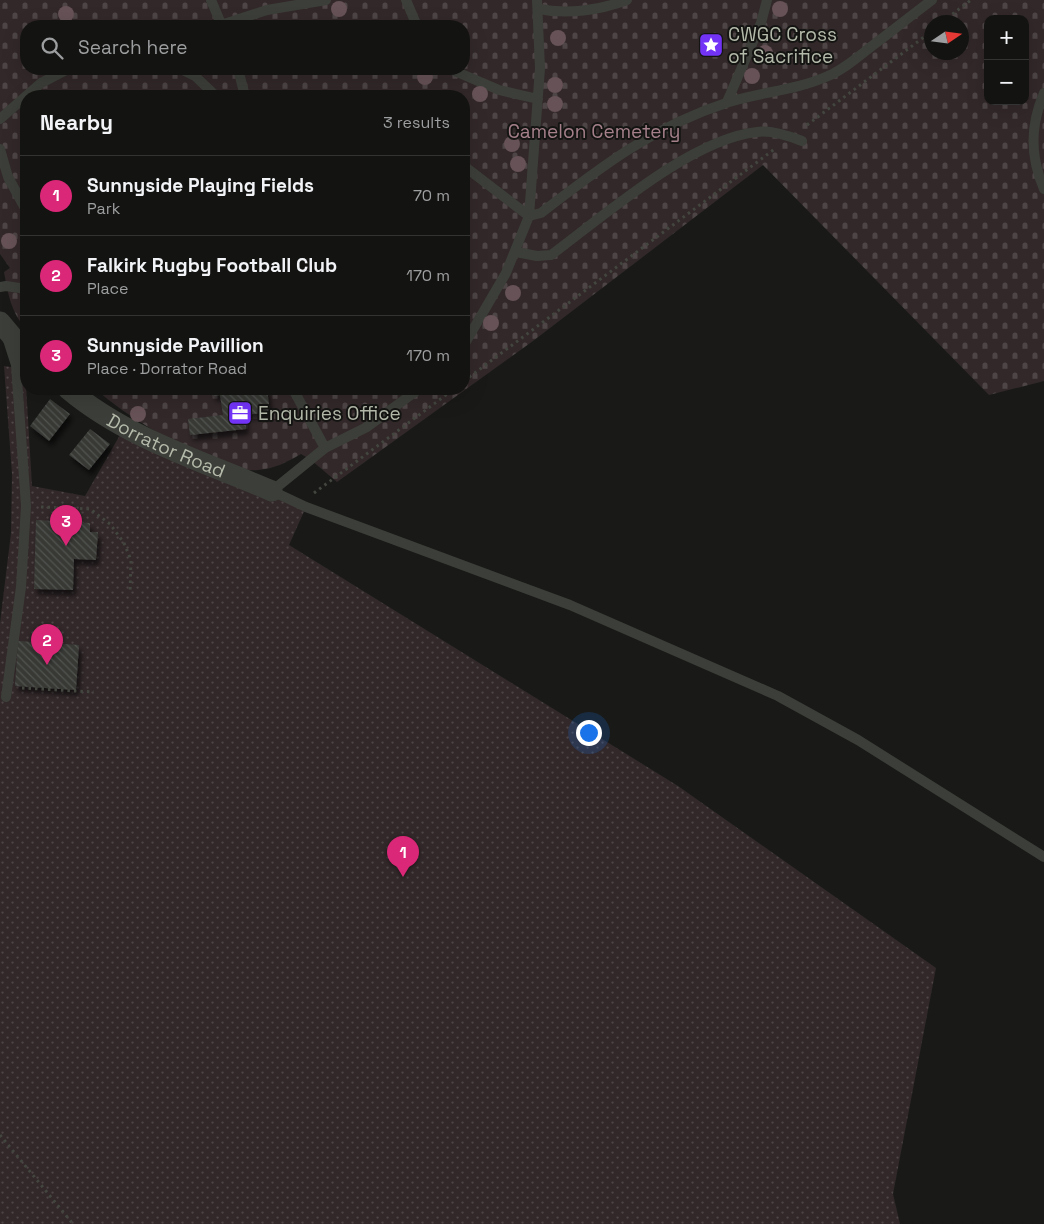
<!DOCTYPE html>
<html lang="en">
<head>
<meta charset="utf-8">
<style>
	:root { --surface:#131412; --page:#1c1d1b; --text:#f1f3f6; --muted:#9d9e9f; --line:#323332; --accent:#db2777 }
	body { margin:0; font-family:"Space Grotesk",sans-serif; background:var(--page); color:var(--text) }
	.controls { position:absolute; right:15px; top:15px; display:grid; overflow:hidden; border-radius:10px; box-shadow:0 5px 20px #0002 }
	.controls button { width:45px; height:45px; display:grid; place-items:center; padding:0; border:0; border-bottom:1px solid var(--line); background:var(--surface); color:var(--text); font:25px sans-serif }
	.compass { position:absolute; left:924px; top:15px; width:45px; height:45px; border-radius:50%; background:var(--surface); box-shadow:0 5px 20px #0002; rotate:77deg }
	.you { position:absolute; left:588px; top:732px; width:18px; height:18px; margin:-12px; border:4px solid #fff; border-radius:50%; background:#1a73e8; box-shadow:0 0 0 8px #1a73e833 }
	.badge { display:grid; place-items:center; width:32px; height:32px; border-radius:50%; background:var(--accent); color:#fff; font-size:16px; font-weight:700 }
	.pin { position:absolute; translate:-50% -41px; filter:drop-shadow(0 1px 2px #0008) }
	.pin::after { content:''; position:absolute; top:26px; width:18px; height:15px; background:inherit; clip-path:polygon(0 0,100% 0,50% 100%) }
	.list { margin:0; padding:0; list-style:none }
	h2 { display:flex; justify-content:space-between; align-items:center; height:65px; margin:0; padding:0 20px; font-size:21px }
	h2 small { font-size:16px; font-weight:400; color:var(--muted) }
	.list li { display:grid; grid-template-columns:32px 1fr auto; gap:15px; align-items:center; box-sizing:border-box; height:80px; padding:0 20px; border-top:1px solid var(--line) }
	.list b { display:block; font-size:19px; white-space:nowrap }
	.list p { margin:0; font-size:16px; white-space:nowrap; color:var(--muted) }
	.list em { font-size:16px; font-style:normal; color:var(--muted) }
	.icon { flex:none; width:28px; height:28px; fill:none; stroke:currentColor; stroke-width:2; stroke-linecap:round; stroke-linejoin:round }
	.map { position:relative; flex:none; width:1044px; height:1224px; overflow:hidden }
	.search { position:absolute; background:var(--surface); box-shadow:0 5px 20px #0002; left:20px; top:20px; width:450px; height:55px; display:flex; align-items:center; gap:12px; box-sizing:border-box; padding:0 18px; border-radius:20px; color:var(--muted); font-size:19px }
	.panel { position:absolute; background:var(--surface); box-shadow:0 5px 20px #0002; left:20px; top:90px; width:450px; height:305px; border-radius:20px }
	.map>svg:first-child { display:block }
	.cemetery { fill:url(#cemetery-stones); fill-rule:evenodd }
	.park { fill:url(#park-dots) }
	.building { fill:url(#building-back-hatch); filter:url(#shadow) }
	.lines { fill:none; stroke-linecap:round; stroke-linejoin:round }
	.path { stroke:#43463f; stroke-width:3; stroke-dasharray:2.5 4; stroke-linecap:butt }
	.lane { stroke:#3c3f39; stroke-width:10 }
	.street { stroke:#3c3f39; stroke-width:21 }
	.tree { fill:#665257 }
	.labels { text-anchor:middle; stroke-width:4; stroke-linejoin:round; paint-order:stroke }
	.poi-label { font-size:19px; fill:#b4baaa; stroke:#141513; text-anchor:start }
	.park-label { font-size:19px; fill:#a5808b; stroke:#141513 }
	.street-label { font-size:19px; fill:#b4baaa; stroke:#141513 }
</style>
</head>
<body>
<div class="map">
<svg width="1044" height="1224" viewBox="0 0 1044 1224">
	<defs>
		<pattern id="cemetery-stones" width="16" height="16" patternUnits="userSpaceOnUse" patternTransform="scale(1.25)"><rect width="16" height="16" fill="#32282a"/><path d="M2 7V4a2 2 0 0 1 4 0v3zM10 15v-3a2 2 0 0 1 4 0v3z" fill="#4d4546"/></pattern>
		<pattern id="park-dots" width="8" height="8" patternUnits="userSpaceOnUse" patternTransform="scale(1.25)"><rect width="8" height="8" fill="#32282a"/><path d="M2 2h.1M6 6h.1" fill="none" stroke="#4d4546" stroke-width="1.8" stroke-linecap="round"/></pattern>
		<pattern id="building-back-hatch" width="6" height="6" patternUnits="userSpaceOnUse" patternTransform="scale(1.25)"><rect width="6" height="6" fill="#373935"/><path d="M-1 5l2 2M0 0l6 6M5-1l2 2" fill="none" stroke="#525450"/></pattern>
		<filter id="shadow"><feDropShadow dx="3" dy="5.5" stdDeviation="2.5" flood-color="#0009"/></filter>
	</defs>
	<rect width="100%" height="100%" fill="#191a18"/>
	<path class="cemetery" d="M0 0H1044V381L989 395 763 165 533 341 337 482 311 460 301 454C287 462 274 469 258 470 240 472 226 464 210 458 167 440 131 419 95 389H464V96H26V329C11 312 8 294 4 272L10 268 0 254ZM988 19H1025V101H988ZM932 22H962V52H932ZM26 26H464V69H26Z"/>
	<path class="park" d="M4 366 25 369 32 486 85 496 124 428 306 507 289 545 678 786 936 968 893 1194 900 1224H0V623L11 533 12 474Z"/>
	<path class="building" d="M212 389H267L270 412 245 415 246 429 190 435 188 419 223 415 220 395 213 396Z
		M50 399 70 414 49 441 30 426Z
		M90 429 110 444 89 470 69 455Z
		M36 520 90 523V532H98L96 560 74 559 73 590 34 589Z
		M18 641 79 645 76 690 15 686Z"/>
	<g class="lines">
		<path class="path" d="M942 22 971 0
			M807 125 932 31
			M464 381 776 148
			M314 493 454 389
			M41 507 90 509 110 524 124 543 131 560 130 593
			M22 688 94 692
			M0 1135 73 1224"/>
		<path class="lane" d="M211 0 222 26
			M406 0 417 26
			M539 9C567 15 600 10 627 0
			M221 25 267 10 326 0
			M181 69 195 76 216 96
			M238 69 245 96
			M450 69 499 90 538 99
			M1044 93C1030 126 1030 156 1044 189
			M727 102 761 23 767 0
			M0 119 41 83 68 69
			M0 149 8 177 26 210
			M464 166 529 216 541 213C602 166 654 126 729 102 761 92 797 90 828 76 843 70 858 57 872 46 892 31 912 15 932 0
			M516 252 537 256 551 255C605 215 691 139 757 132 770 130 789 136 802 141
			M0 287 6 286 26 289
			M464 345 506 273 529 216 540 68 537 0
			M293 389 325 448
			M419 389 367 427 325 448 272 491 306 507 570 605 778 696 858 740 1044 857
			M6 697 21 587 26 506 16 365 8 340"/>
		<g class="street">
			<path d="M0 322 26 353"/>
			<path id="s1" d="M68 389C126 438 202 461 272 491"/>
		</g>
	</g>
	<g class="tree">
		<circle cx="339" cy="9" r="8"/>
		<circle cx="780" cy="9" r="8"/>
		<circle cx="66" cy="14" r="8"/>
		<circle cx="558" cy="38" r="8"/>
		<circle cx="765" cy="53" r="8"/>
		<circle cx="752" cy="76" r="8"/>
		<circle cx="425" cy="77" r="8"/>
		<circle cx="555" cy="85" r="8"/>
		<circle cx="480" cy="94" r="8"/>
		<circle cx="555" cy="104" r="8"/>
		<circle cx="512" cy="144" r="8"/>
		<circle cx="518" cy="164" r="8"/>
		<circle cx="9" cy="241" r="8"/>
		<circle cx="513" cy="293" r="8"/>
		<circle cx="491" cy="323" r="8"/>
		<circle cx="138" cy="414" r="8"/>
	</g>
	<defs>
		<symbol id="sight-square" viewBox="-11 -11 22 22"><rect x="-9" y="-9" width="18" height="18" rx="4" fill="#7233f7" stroke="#141513"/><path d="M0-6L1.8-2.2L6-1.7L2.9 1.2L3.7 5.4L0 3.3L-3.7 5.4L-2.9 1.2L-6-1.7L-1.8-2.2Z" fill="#fff"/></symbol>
		<symbol id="office-square" viewBox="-11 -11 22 22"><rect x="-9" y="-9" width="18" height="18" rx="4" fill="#7233f7" stroke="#141513"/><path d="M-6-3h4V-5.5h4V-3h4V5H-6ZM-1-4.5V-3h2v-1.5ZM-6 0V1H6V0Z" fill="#fff"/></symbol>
	</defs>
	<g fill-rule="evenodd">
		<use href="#sight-square" x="697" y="31" width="28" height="28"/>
		<use href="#office-square" x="226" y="399" width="28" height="28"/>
	</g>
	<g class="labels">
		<g class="poi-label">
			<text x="728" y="41">CWGC Cross<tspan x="728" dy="22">of Sacrifice</tspan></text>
			<text x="258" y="420">Enquiries Office</text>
		</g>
		<g class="park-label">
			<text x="594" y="138">Camelon Cemetery</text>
		</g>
		<g class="street-label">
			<text dy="7" stroke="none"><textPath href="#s1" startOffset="114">Dorrator Road</textPath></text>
		</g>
	</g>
</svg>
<div class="controls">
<button>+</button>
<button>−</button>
</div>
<svg class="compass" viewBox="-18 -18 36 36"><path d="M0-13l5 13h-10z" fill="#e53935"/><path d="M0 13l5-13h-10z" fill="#9d9e9f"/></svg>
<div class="you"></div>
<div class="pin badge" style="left:403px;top:877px">1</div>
<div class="pin badge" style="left:47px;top:665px">2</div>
<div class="pin badge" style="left:66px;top:546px">3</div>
<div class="search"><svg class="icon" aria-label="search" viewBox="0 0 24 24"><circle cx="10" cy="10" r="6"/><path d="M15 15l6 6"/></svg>Search here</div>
<section class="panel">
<h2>Nearby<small>3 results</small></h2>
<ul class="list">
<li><span class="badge">1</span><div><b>Sunnyside Playing Fields</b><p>Park</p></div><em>70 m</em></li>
<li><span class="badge">2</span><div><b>Falkirk Rugby Football Club</b><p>Place</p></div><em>170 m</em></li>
<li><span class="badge">3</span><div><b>Sunnyside Pavillion</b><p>Place · Dorrator Road</p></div><em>170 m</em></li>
</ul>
</section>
</div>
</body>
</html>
